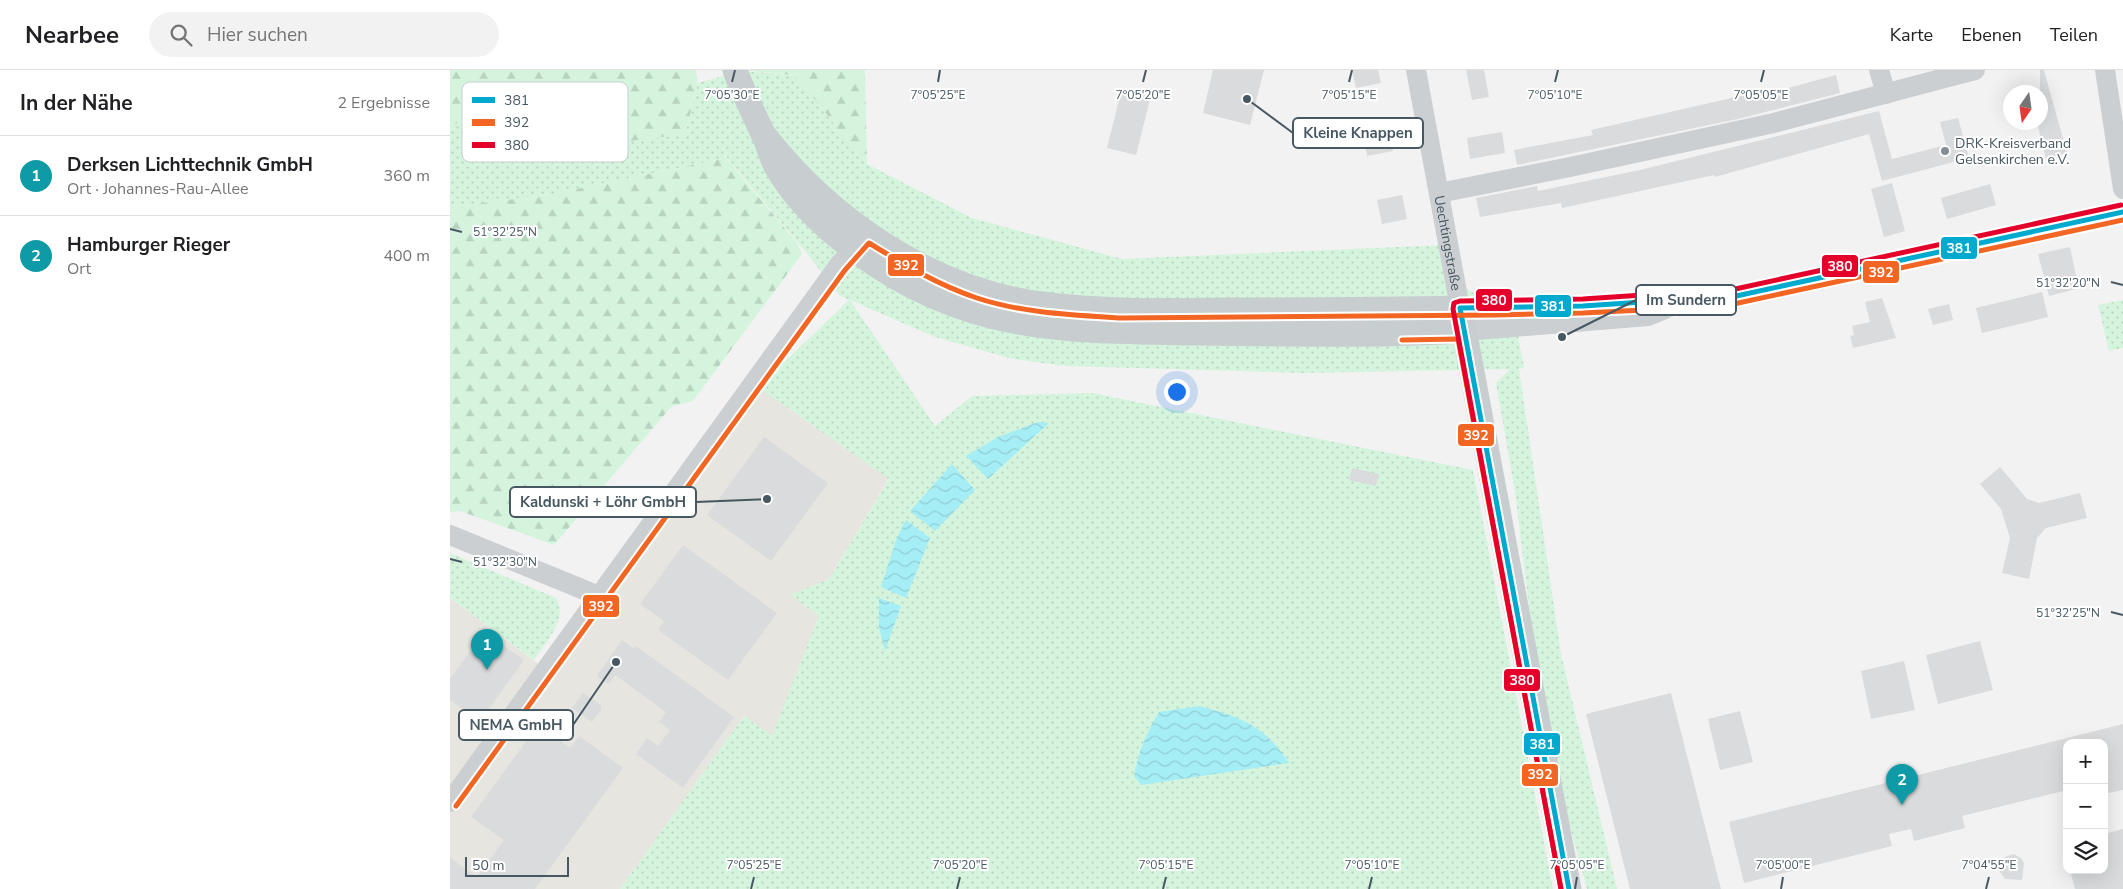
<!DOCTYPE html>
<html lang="de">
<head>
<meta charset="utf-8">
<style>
	:root { --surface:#fff; --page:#f2f2f2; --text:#202124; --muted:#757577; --line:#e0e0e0; --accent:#ea580c }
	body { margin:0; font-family:"Nunito Sans",sans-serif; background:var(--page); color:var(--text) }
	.controls { position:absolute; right:15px; bottom:15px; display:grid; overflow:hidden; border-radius:10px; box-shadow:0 5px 20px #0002 }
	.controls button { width:45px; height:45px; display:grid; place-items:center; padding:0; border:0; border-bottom:1px solid var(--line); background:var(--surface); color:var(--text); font:25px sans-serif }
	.compass { position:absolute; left:1553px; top:15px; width:45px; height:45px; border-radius:50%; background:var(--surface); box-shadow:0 5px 20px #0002; rotate:193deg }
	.scale { position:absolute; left:15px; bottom:12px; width:104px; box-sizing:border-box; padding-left:5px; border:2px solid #475862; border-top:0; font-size:14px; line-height:18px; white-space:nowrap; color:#475862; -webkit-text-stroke:4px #fff; paint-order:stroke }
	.you { position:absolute; left:726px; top:321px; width:18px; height:18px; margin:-12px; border:4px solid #fff; border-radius:50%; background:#1a73e8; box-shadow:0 0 0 8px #1a73e833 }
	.badge { display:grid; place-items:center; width:32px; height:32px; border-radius:50%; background:var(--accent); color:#fff; font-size:16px; font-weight:700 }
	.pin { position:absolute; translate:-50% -41px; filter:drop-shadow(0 1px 2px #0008) }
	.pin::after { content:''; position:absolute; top:26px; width:18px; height:15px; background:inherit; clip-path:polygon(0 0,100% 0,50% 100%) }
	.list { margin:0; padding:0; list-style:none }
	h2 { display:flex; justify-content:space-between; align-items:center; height:65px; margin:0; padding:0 20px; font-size:21px }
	h2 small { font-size:16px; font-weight:400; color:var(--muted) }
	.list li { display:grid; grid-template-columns:32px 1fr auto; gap:15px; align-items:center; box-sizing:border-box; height:80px; padding:0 20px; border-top:1px solid var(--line) }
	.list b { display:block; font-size:19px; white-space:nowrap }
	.list p { margin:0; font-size:16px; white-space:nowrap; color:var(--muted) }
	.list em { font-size:16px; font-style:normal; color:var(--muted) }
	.icon { flex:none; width:28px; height:28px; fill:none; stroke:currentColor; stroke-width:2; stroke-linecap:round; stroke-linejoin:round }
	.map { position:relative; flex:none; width:1673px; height:819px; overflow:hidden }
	header { display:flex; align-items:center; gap:30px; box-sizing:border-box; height:70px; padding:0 25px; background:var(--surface); border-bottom:1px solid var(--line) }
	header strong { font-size:24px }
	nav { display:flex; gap:28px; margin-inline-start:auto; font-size:18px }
	.search { width:350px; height:45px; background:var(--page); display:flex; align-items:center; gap:12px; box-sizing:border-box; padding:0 18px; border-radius:28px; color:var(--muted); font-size:19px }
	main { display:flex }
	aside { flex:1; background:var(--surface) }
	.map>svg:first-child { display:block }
	.commercial { fill:#e7e5e0 }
	.grass { fill:url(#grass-dots) }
	.forest { fill:url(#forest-firs) }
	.water { fill:url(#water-waves) }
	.building { fill:#dadbdc }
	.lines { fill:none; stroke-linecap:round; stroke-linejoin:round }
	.minor { stroke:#cbcfd2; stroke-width:20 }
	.major { stroke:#c8cdd0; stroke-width:25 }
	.bus-1-casing { stroke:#fff; stroke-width:9 }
	.bus-2-casing { stroke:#fff; stroke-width:9 }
	.bus-3-casing { stroke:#fff; stroke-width:9 }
	.bus-1 { stroke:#00a9ce; stroke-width:5 }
	.bus-2 { stroke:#f26522; stroke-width:5 }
	.bus-3 { stroke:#e4002b; stroke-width:5 }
	.ticks { fill:none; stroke:#475862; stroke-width:2 }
	.poi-dot { fill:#838e94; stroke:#fff; stroke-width:2 }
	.labels { text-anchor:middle; stroke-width:4; stroke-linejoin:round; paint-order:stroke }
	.poi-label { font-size:14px; fill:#475862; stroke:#fff; text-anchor:start }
	.street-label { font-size:14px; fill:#475862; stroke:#fff }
	.key { fill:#fff; stroke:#c8cdd0; stroke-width:1 }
	.key-label { font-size:14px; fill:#475862 }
	.ticks-label { font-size:12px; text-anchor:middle; fill:#475862; stroke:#fff; stroke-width:4; stroke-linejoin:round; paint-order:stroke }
	.leader { fill:none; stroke:#475862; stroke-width:2 }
	.callout-dot { fill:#475862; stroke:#fff; stroke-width:2 }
	.callout { fill:#fff; stroke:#475862; stroke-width:2 }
	.callout-label { font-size:15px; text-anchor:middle; font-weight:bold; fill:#475862 }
	.line-badge { stroke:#fff; stroke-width:2 }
	.badge-label { font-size:14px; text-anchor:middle; font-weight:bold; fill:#fff }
</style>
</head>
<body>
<header>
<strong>Nearbee</strong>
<div class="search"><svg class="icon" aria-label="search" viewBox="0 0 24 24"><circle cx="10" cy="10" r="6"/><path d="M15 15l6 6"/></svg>Hier suchen</div>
<nav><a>Karte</a><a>Ebenen</a><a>Teilen</a></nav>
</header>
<main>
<aside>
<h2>In der Nähe<small>2 Ergebnisse</small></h2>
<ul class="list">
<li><span class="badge" style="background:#0f9aa8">1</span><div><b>Derksen Lichttechnik GmbH</b><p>Ort · Johannes-Rau-Allee</p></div><em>360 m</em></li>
<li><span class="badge" style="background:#0f9aa8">2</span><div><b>Hamburger Rieger</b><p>Ort</p></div><em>400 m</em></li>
</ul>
</aside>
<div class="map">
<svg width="1673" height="819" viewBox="0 0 1673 819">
	<defs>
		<pattern id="grass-dots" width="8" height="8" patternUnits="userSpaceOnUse" patternTransform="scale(1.25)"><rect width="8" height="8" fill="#d5f4dd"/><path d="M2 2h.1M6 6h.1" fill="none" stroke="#b8d3c0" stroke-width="1.8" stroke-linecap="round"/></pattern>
		<pattern id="forest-firs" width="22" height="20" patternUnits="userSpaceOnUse" patternTransform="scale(1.25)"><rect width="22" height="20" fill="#d5f4dd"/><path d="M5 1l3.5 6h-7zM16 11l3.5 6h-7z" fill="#b8d3c0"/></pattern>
		<pattern id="water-waves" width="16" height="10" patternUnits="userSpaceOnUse" patternTransform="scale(1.25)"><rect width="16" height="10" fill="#a6eef5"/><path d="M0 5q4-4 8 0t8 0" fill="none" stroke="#90ced5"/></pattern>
	</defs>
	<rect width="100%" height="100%" fill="#f3f2f2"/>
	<path class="commercial" d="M308 317 439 408 379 509 341 525 369 546 322 667 294 646 170 819H0V742Z
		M0 528 94 598 0 725Z"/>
	<path class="grass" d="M291 1 345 5 417 94 522 148 672 189 996 175 1007 212 1065 250 1074 298 1069 299 1111 584 1167 819H1137L1120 757 1080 544 1065 422 1046 313 1060 299 852 303 616 296 563 289 485 267 400 230 485 356 522 326 642 323 1023 400 1103 819H170L294 646 322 666 369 546 340 525 379 509 439 409 308 317 399 230 389 225 355 181 277 88 273 78 276 88 97 125 0 137V54L69 48 180 71 235 64 248 13Z
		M1673 230V278L1659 281 1648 235Z
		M0 483 106 528C119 549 95 573 84 590L0 528Z"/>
	<path class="forest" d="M0 0H246L248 13 235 64 180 71 69 48 0 54Z
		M291 0H415L417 94 345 5Z
		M276 88 347 173 352 184 243 331 221 337 104 475 10 441 0 442V137L97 125Z"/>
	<path class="water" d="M588 352 599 353 538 409 516 386 548 367Z
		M502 394 525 420 485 461 460 441Z
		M456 450 480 468 456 528 431 517 447 467Z
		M429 528 451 536 435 581 429 557Z
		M749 636C791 647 814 655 839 693L691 715 684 706C689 680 696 664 709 642Z"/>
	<path class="building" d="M763 0H814L800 55 753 43Z
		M902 0H928L931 13 906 18Z
		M1016 0H1034L1039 27 1022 30Z
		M1590 0H1594L1617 83 1596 89 1587 52H1590Z
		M1386 5 1390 23 1288 49 1067 95 1064 80 1143 65 1141 60 1308 22 1309 26Z
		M672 18 701 25 686 85 657 78Z
		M1429 41 1442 89 1496 75 1490 52 1508 48 1519 88 1432 111 1419 64 1265 107 1264 105 1112 138 1111 133 1030 147 1026 128 1087 116 1088 121 1190 100Z
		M938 58 943 81 917 86 913 63Z
		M1052 62 1055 83 1020 89 1017 68Z
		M1442 113 1455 161 1434 167 1421 119Z
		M1540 114 1546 135 1497 149 1491 128Z
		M952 125 957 149 932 154 927 130Z
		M1620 177 1626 206H1627L1630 218 1599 226 1588 184Z
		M1592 222 1598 247 1532 263 1526 238Z
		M1432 228 1446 268 1403 278 1400 266 1404 265 1402 256 1420 252 1415 232Z
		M1499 234 1503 250 1483 255 1478 239Z
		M314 367 378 413 321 491 257 445Z
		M1550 397 1577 429 1589 433 1630 423 1637 448 1596 458 1587 468 1579 509 1552 503 1560 468 1551 439 1530 414Z
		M902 398 929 404 926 416 899 410Z
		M233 475 327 543 278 610 208 560 214 551 190 534Z
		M34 562 74 590 30 651 0 630V609Z
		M172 570 184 579 186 576 284 647 233 718 186 684 197 668 208 676 220 660 209 652 216 642 165 605 158 614 147 606Z
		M1530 571 1543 620 1488 634 1476 585Z
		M1454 591 1465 640 1421 649 1411 601Z
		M133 623 151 635V640L142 652 122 638Z
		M1221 623 1271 819H1180L1136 644Z
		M1290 641 1303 692 1270 700 1258 649Z
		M1673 654V720L1654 724V673H1617V720L1512 746 1515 758 1464 771 1461 759 1439 764 1442 776 1294 813 1279 752Z
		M88 655 120 678 129 666 173 698 85 819H0V788L27 807 54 770 21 747Z
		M1673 759V819H1625L1620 800H1654V764Z
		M1564 784 1572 789 1574 793 1572 810 1555 809 1548 799 1552 788Z"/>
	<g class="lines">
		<g class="minor">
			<path id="s1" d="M966 0 1010 238 1133 236 1193 232 1224 235 1277 228 1673 142"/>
			<path d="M1429 0 1436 24"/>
			<path d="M1655 0 1673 119"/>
			<path d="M989 123 1120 97 1324 53 1525 0"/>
			<path d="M1014 261 1198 246 1220 237"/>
			<path d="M0 465 149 526"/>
			<path d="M0 732 389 195 413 168"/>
		</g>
		<path class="major" d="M285 0C293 23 304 44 314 66 319 76 321 88 327 98 347 132 377 160 409 183 519 264 620 261 750 263 838 264 927 266 1014 261
			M314 65C380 150 482 220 591 234 653 242 716 241 779 240 856 240 933 240 1010 238L1119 819"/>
		<defs>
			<path id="bus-1" d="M1010 238 1133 236 1193 232 1224 235 1277 228 1673 142
				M1010 238 1119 819"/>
			<path id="bus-2" d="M952 270 1008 269 1111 819
				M6 736 395 200 419 173C453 194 488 215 527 228 572 243 623 245 670 248L1046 245 1133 243 1193 240 1224 242 1279 235 1673 150"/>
			<path id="bus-3" d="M1111 819 1003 239 1004 233 1010 231 1133 229 1193 225 1224 227 1276 221 1671 135"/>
		</defs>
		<use href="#bus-1" class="bus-1-casing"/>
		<use href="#bus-2" class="bus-2-casing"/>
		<use href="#bus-3" class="bus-3-casing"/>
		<use href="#bus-1" class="bus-1"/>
		<use href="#bus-2" class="bus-2"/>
		<use href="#bus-3" class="bus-3"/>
	</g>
	<path class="ticks" d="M282 12 285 0M488 12 490 0M693 12 696 0M899 12 902 0M1105 12 1108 0M1311 12 1314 0M0 159 12 162M1661 212 1673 215M0 489 12 492M1661 542 1673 545M301 819 304 807M507 819 510 807M713 819 716 807M919 819 922 807M1125 819 1127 807M1331 819 1333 807M1536 819 1539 807"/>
	<circle class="poi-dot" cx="1495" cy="81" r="5"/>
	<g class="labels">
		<g class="poi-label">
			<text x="1505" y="78">DRK-Kreisverband<tspan x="1505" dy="16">Gelsenkirchen e.V.</tspan></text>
		</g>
		<g class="street-label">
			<text dy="5" stroke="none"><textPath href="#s1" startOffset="176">Uechtingstraße</textPath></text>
		</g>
	</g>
	<rect x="12" y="12" width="166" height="80" rx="8" class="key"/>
	<rect x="22" y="27" width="23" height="6" fill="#00a9ce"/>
	<rect x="22" y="49" width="23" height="7" fill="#f26522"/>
	<rect x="22" y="72" width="23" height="6" fill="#e4002b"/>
	<g class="key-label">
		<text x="54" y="35">381</text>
		<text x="54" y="57">392</text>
		<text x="54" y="80">380</text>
	</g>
	<g class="ticks-label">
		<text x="282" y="29">7°05'30"E</text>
		<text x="488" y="29">7°05'25"E</text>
		<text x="693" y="29">7°05'20"E</text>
		<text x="899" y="29">7°05'15"E</text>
		<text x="1105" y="29">7°05'10"E</text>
		<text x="1311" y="29">7°05'05"E</text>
		<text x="55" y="166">51°32'25"N</text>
		<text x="1618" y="217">51°32'20"N</text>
		<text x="55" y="496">51°32'30"N</text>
		<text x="1618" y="547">51°32'25"N</text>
		<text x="304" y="799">7°05'25"E</text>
		<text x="510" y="799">7°05'20"E</text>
		<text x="716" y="799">7°05'15"E</text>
		<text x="922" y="799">7°05'10"E</text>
		<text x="1127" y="799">7°05'05"E</text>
		<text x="1333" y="799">7°05'00"E</text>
		<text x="1539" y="799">7°04'55"E</text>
	</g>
	<path class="leader" d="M797 29L843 63M1112 267L1186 230M317 429L246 432M166 592L123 655"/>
	<g class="callout-dot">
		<circle cx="797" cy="29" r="5"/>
		<circle cx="1112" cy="267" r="5"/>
		<circle cx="317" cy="429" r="5"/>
		<circle cx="166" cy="592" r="5"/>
	</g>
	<g class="callout">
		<rect x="843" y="48" width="130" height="30" rx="5"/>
		<rect x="1186" y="215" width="100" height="30" rx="5"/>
		<rect x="60" y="417" width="186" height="30" rx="5"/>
		<rect x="9" y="640" width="114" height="30" rx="5"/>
	</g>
	<g class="callout-label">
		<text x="908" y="68">Kleine Knappen</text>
		<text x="1236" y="235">Im Sundern</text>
		<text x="153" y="437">Kaldunski + Löhr GmbH</text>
		<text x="66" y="660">NEMA GmbH</text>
	</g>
	<g class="line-badge">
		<rect x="1490" y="166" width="38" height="24" rx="5" fill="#00a9ce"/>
		<rect x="437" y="183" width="38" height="24" rx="5" fill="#f26522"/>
		<rect x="1371" y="184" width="38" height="24" rx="5" fill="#e4002b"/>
		<rect x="1412" y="190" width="38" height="24" rx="5" fill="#f26522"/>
		<rect x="1025" y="218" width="38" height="24" rx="5" fill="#e4002b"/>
		<rect x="1084" y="224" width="38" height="24" rx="5" fill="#00a9ce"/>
		<rect x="1007" y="353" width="38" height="24" rx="5" fill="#f26522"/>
		<rect x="132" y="524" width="38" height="24" rx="5" fill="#f26522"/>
		<rect x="1053" y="598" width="38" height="24" rx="5" fill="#e4002b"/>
		<rect x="1073" y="662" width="38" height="24" rx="5" fill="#00a9ce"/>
		<rect x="1071" y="693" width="38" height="24" rx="5" fill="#f26522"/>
	</g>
	<g class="badge-label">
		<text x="1509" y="183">381</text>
		<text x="456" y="200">392</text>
		<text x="1390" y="201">380</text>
		<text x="1431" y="207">392</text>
		<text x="1044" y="235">380</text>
		<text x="1103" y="241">381</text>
		<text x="1026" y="370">392</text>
		<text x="151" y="541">392</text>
		<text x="1072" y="615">380</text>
		<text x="1092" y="679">381</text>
		<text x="1090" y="709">392</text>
	</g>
</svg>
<div class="controls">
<button>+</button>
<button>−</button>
<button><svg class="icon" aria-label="layers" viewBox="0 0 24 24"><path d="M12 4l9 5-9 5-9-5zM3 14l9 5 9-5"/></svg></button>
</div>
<svg class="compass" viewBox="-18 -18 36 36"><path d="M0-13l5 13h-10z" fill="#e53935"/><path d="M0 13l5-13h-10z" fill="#757577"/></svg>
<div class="scale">50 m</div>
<div class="you"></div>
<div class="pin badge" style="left:37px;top:600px;background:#0f9aa8">1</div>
<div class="pin badge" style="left:1452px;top:735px;background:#0f9aa8">2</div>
</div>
</main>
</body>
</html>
